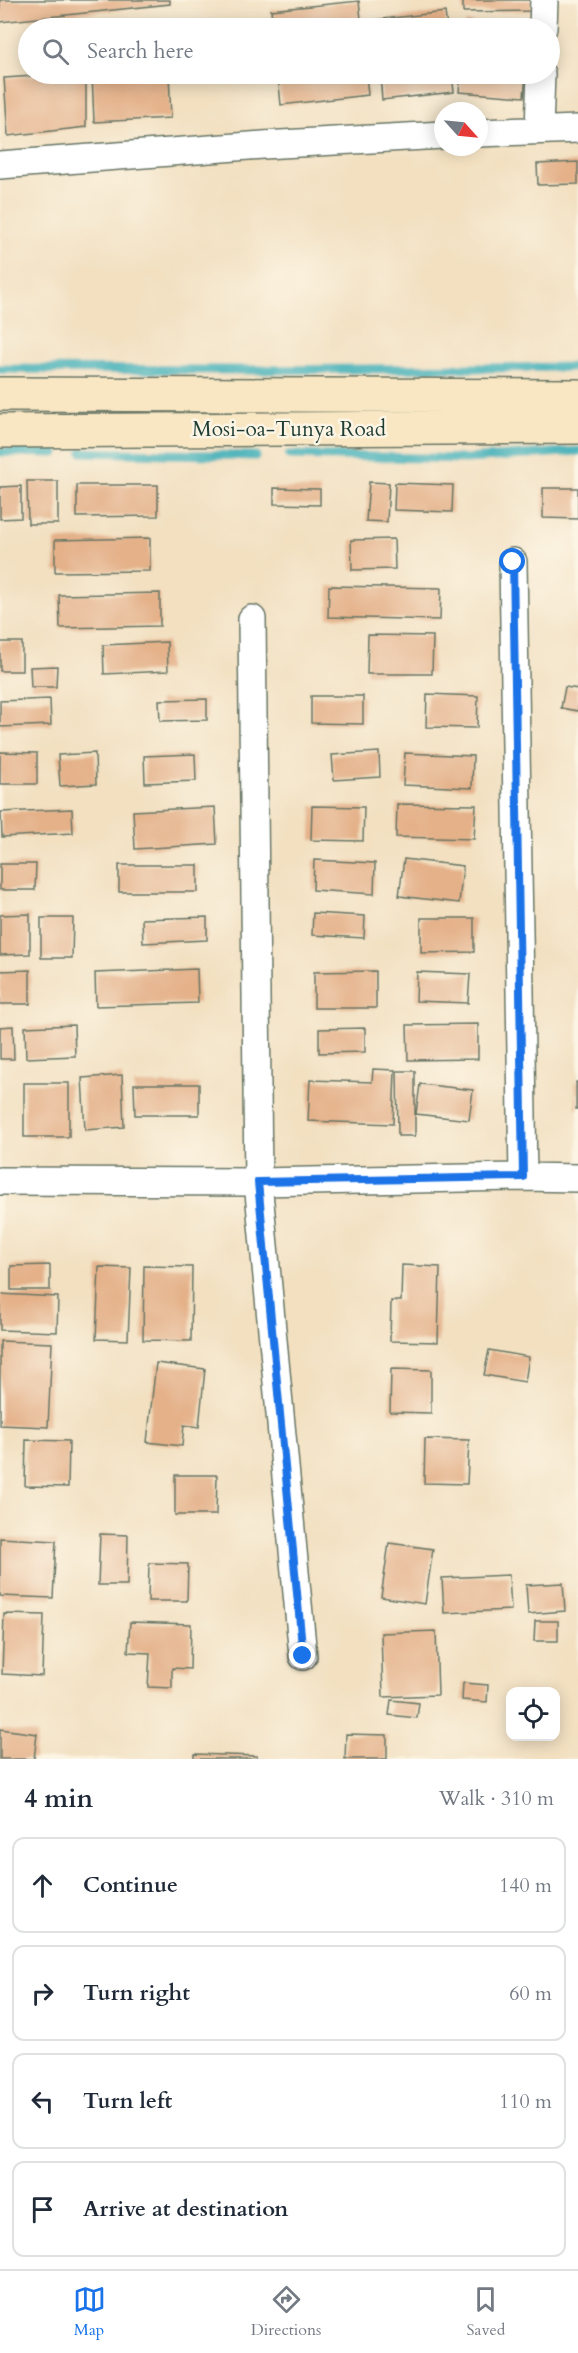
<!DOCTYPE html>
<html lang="en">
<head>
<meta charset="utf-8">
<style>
	:root { --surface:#fff; --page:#f2f2f3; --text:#1f2937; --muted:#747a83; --line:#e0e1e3; --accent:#1a73e8 }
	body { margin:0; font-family:Cardo,serif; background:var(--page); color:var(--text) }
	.controls { position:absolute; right:18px; bottom:18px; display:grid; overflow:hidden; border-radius:12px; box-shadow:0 3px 15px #0003 }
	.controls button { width:54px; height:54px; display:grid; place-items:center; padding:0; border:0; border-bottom:2px solid var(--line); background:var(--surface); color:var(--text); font:30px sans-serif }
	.compass { position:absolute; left:434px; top:102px; width:54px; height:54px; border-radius:50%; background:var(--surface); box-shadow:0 3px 15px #0003; rotate:117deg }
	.stop { position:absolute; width:18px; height:18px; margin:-14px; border:4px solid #1a73e8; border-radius:50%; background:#fff }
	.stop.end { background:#1a73e8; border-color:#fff; box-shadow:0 2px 6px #0008 }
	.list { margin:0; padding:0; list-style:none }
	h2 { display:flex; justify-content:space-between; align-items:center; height:78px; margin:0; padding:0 24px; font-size:26px }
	h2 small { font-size:20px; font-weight:400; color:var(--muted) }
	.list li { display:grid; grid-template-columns:39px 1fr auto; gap:18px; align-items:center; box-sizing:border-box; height:96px; margin:0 12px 12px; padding:0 12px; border:2px solid var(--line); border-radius:12px }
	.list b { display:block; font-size:22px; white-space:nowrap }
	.list em { font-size:20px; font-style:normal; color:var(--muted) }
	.icon { flex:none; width:33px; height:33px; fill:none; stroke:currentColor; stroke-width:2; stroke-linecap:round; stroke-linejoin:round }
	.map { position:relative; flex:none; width:578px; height:1759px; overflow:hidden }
	.search { position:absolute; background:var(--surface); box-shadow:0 3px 15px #0003; left:18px; right:18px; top:18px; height:66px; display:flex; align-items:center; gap:15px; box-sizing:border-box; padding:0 21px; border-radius:33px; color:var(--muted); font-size:22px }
	.sheet { height:510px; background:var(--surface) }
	nav { display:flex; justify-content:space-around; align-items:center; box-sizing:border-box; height:84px; border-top:2px solid var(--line); background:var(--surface); font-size:16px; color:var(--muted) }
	nav a { display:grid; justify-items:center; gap:3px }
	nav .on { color:var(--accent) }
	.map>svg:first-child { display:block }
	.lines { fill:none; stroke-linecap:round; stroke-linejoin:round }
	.stream { stroke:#3daeb7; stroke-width:9 }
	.building { fill:#e4b189 }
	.street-casing { stroke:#697665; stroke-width:30 }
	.secondary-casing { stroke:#697665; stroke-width:36 }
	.street { stroke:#fff; stroke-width:27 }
	.secondary { stroke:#f9e7c3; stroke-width:33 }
	.route { stroke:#1a73e8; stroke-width:8 }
	.labels { text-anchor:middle; stroke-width:5; stroke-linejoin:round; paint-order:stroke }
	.street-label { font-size:21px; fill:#1f3d34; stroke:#fcf5e5 }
</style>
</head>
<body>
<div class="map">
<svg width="578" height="1759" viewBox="0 0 578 1759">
	<rect width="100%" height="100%" fill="#fcf5e5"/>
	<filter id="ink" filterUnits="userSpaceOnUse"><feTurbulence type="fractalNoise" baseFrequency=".0167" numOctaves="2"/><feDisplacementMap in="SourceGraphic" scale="12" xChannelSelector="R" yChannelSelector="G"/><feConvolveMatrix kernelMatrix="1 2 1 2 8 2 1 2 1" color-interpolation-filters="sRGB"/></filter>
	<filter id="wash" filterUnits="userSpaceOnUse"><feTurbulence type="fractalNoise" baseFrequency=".008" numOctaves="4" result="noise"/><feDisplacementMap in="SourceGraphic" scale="24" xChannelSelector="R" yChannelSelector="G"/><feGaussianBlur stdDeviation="1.35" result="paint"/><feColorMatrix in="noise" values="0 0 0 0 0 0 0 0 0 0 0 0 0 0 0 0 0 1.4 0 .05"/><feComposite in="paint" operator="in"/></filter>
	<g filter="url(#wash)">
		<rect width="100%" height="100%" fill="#f2e0c1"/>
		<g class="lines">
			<path class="stream" d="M0 369 250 370 578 367
				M0 452 55 453
				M82 452 256 456
				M289 455 467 459 578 451"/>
		</g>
		<g id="blocks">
			<path class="building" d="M0 0H170V4L0 22Z
				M463 0H532V11L463 12Z
				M359 1 362 28H273L271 10Z
				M445 12 447 28H375L374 20Z
				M466 22 515 27V28H465Z
				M34 74H86V127L8 136 4 78 34 76Z
				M92 74H169L171 118 94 122Z
				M278 74H366L368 95 281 105Z
				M380 74H452L454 92 382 100Z
				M461 74H526L524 97 459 92Z
				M578 162V184L538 185 537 164Z
				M27 481H58V524H28Z
				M369 482 389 483 387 522 366 521Z
				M395 483 453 485 452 512 394 510Z
				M77 485H158V516L77 517Z
				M21 486V518L0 519V487Z
				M274 488 320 489V505L274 504Z
				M543 488H578V519L543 518Z
				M150 538V571L55 572V540Z
				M394 539 395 569 352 570 351 540Z
				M329 586 441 588 440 620 328 617Z
				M160 593V626L60 628 59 595Z
				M368 635 433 636 432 674H367Z
				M0 642H22V671H0Z
				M167 642 168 671 104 674 103 645Z
				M57 666 56 687H31L30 667Z
				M565 687 578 689V711L561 708Z
				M427 694 478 696 477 728 426 727Z
				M311 696H363V724L311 723Z
				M50 699 51 725 0 727V701Z
				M207 699V720L160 721 159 700Z
				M0 752 37 753V784H0Z
				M379 752 380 777 334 780 332 755Z
				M95 753 96 784 60 786 58 755Z
				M405 753 473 756 472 788 403 785Z
				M195 754 196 781 145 783 144 756Z
				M397 804 476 805 474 839 396 837Z
				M312 806 364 807 363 841 311 840Z
				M215 807 217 844 135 849 133 811Z
				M72 809 73 833 2 837 1 812Z
				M404 859 463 866 459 903 399 896Z
				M314 860 375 863 374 894 313 890Z
				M0 864H36L35 890H0Z
				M119 865H198V892H119Z
				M313 913 365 916 364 938 312 935Z
				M30 914V954L0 955V915Z
				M207 917V940L143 943 142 919Z
				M41 918H73L72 958H41Z
				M421 918H474V952L421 953Z
				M197 969 198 1003 96 1006 95 973Z
				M30 970V1004H0V971Z
				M376 971V1008H314V972Z
				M417 972 470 974 468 1003 416 1001Z
				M478 1024V1059L408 1060 407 1025Z
				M74 1025 75 1056 26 1058 25 1027Z
				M13 1026 14 1059H0V1027Z
				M365 1028V1052L319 1053V1029Z
				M373 1069 395 1070 393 1124 308 1121 310 1080 372 1082Z
				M397 1071H415V1136H398Z
				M122 1075 124 1127 85 1130 82 1078Z
				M576 1082H578V1109H576Z
				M24 1083H69V1137H24Z
				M134 1084H199V1115H135Z
				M420 1084 473 1090 469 1120 416 1114Z
				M50 1265V1290H11V1266Z
				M402 1265 440 1267 438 1342 390 1341 391 1301H401Z
				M144 1266 192 1267 191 1341 143 1340Z
				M99 1267 131 1268 128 1340 96 1339Z
				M0 1294 58 1297 57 1332 0 1330Z
				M0 1341 52 1343 48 1427 0 1425Z
				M489 1350 529 1357 525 1382 484 1375Z
				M156 1363 205 1369 199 1427 184 1425 182 1446 147 1442Z
				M391 1369 431 1370V1413L390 1412Z
				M425 1439 469 1440 467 1484 424 1483Z
				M26 1440 69 1441 68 1487 25 1486Z
				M175 1475H217L216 1515H175Z
				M100 1534 128 1535 127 1585H98Z
				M0 1538 56 1541 53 1598 0 1596Z
				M389 1543 433 1549 425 1604 381 1597Z
				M149 1563 188 1564 187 1601H148Z
				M509 1575 511 1610 444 1613 442 1578Z
				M563 1583 565 1611 528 1614 526 1585Z
				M4 1614 44 1615 42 1676 2 1674Z
				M535 1621H558V1641H534Z
				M130 1622 191 1624 190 1669 172 1668V1688L148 1687 150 1653 128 1652Z
				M436 1631 438 1695 383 1697 381 1633Z
				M463 1683 488 1685 487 1702 462 1700Z
				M391 1700 419 1703 417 1718 389 1715Z
				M0 1729 37 1734 34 1759H0Z
				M346 1734 387 1735V1759H345Z
				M194 1754 257 1756V1759H194Z"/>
		</g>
	</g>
	<g filter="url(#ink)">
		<use href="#blocks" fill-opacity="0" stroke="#697665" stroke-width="1.5"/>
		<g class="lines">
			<defs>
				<path id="street" d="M543 28 544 0
					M539 129 541 74
					M479 133 578 129
					M0 165 263 145 443 135
					M513 562 523 1177
					M252 619 258 1182 303 1656
					M0 1181 258 1182 523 1177 578 1178"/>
				<path id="secondary" d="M0 394 578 396
					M0 431 578 427"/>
			</defs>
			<use href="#street" class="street-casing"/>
			<use href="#secondary" class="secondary-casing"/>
			<use href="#street" class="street"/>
			<use href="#secondary" class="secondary"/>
		</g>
	</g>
	<g class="lines" filter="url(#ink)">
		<path class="route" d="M303 1656 258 1182 523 1177 513 562"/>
	</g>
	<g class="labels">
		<g class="street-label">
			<text x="289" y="436">Mosi-oa-Tunya Road</text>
		</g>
	</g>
</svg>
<div class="controls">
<button><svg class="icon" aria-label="locate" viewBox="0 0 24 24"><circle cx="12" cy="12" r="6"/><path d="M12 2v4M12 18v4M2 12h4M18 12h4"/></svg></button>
</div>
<svg class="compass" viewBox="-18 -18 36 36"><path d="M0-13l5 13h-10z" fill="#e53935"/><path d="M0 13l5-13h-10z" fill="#747a83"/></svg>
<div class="stop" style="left:513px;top:562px"></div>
<div class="stop end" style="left:303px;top:1656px"></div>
<div class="search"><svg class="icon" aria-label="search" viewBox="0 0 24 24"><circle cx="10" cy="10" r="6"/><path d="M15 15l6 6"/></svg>Search here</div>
</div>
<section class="sheet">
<h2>4 min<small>Walk · 310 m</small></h2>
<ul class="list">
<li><svg class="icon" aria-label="ahead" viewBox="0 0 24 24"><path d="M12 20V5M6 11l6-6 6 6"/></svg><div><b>Continue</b></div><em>140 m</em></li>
<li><svg class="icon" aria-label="right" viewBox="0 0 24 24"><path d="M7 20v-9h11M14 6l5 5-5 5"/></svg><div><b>Turn right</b></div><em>60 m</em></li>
<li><svg class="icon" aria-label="left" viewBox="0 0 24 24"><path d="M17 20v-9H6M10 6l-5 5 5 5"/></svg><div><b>Turn left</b></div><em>110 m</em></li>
<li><svg class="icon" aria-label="arrive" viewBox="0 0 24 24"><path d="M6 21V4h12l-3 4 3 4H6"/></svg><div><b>Arrive at destination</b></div></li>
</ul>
</section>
<nav>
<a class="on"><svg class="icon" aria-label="map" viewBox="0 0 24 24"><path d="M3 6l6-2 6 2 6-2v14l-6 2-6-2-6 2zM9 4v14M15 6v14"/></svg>Map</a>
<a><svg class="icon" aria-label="directions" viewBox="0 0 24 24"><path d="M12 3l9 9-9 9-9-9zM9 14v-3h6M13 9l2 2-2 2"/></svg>Directions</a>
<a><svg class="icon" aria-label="saved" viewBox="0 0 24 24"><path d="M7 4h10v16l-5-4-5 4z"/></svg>Saved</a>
</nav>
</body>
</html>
